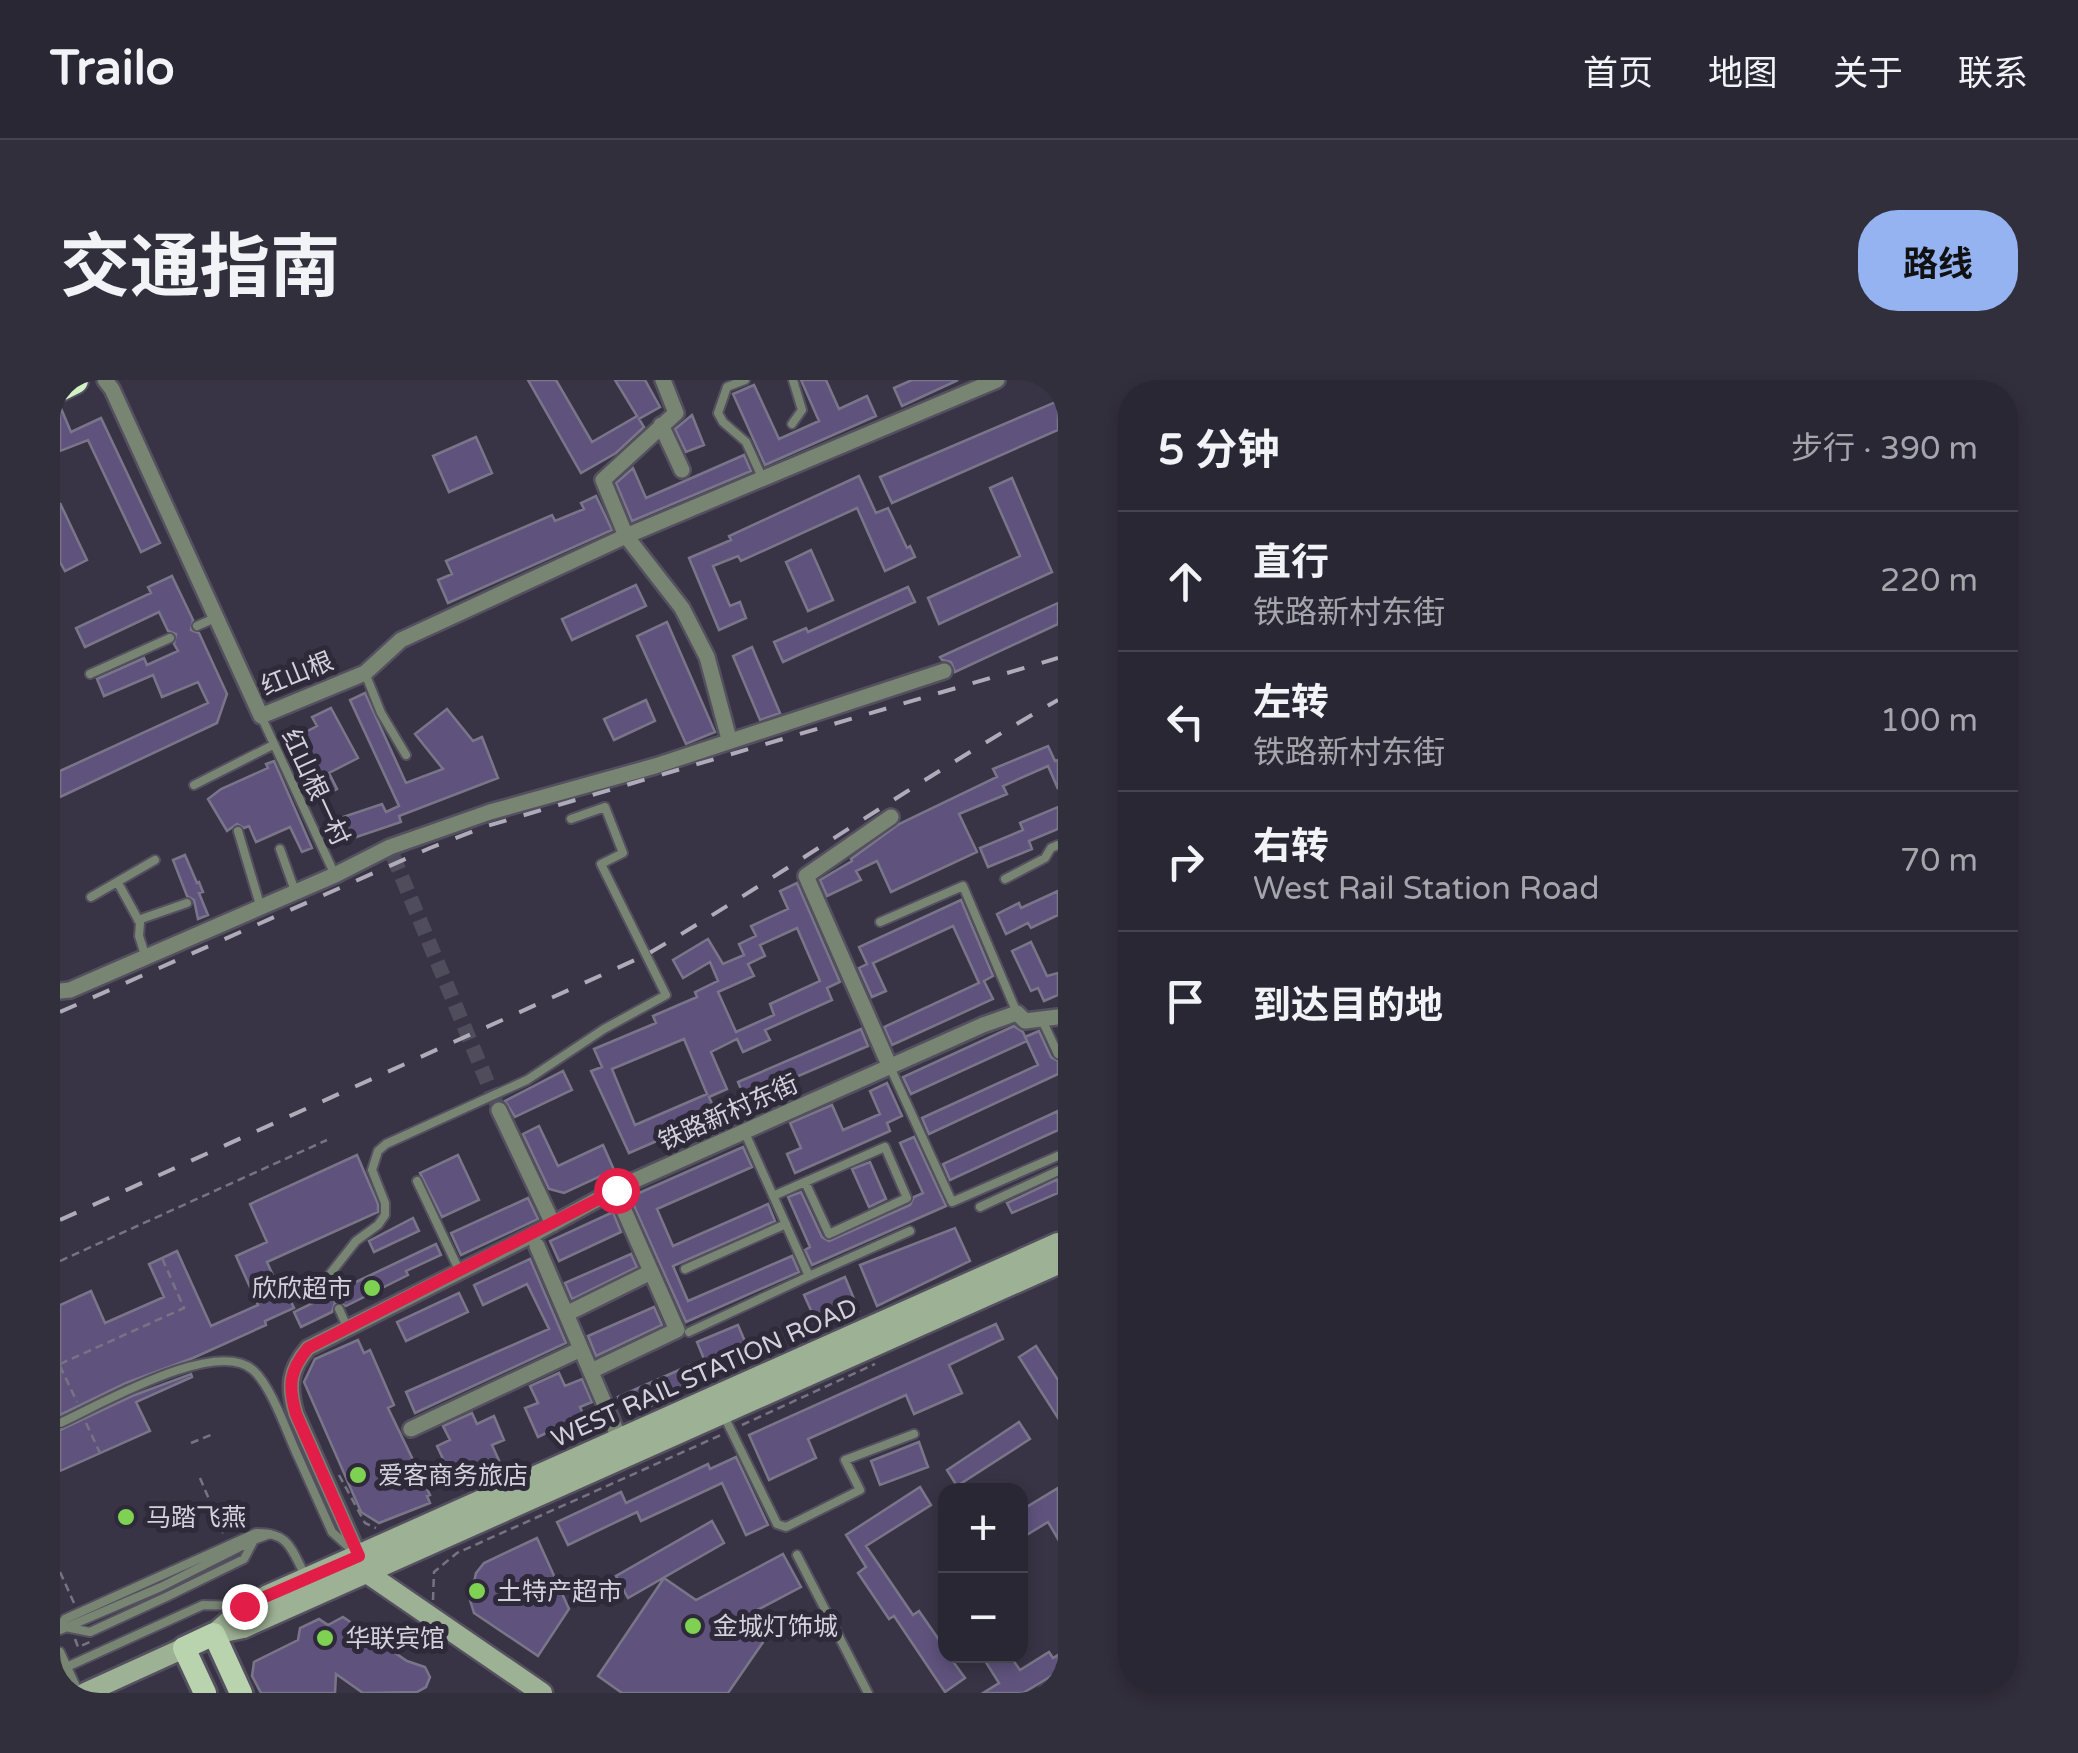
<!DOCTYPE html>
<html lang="zh">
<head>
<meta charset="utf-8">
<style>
	:root { --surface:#2a2734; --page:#322f3c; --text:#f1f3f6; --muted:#a5a5ac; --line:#46444f; --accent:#95b2f1 }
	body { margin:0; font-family:"Varela Round","Noto Sans SC",sans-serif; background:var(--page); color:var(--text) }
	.controls { position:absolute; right:30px; bottom:30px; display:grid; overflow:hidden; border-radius:20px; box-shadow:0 5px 15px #0003 }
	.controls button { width:90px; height:90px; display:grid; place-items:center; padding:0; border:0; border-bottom:2px solid var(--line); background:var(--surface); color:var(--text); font:50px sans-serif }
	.stop { position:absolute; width:30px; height:30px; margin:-22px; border:8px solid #e11d48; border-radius:50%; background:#fff }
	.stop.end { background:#e11d48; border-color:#fff; box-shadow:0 2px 10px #0008 }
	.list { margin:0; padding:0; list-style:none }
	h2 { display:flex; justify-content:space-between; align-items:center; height:130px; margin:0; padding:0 40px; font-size:42px }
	h2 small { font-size:32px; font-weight:400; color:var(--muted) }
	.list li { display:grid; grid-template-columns:65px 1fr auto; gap:30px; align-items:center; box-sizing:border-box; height:140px; padding:0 40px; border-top:2px solid var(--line) }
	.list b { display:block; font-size:38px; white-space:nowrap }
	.list p { margin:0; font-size:32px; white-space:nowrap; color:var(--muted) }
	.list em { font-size:32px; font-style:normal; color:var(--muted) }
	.icon { flex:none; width:55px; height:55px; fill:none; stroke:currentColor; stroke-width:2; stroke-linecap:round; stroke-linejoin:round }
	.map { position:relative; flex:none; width:998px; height:1313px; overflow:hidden; border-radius:40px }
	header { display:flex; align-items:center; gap:60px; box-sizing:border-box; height:140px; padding:0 50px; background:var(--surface); border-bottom:2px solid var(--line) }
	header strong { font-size:48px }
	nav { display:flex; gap:55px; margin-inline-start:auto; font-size:35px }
	.intro { display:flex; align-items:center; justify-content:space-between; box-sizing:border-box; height:240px; padding:0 60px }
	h1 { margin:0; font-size:70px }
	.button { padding:25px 45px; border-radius:40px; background:var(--accent); color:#111; font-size:35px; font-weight:700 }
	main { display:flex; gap:60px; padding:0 60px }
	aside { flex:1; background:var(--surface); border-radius:40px; box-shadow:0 5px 15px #0003 }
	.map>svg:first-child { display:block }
	.building { fill:#5f537d; stroke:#7a7689; stroke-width:2.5; fill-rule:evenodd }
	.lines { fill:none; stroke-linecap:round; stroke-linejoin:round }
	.street-tunnel { stroke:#4f4c5c; stroke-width:15; stroke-dasharray:15 8; stroke-linecap:butt }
	.lane-casing { stroke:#545060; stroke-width:12 }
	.street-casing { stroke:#545060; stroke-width:20 }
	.secondary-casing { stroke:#545060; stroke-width:25 }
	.primary-casing { stroke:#545060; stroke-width:28 }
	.highway-casing { stroke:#545060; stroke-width:32 }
	.path { stroke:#777382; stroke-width:2.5; stroke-dasharray:8 5; stroke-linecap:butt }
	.lane { stroke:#788573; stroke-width:8 }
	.street { stroke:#788573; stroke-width:15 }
	.secondary { stroke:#9db194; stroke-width:20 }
	.primary { stroke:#b9d3ae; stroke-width:22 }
	.highway { stroke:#d2f1c5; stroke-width:28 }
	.rail { stroke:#afacb9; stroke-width:4; stroke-dasharray:18 18; stroke-linecap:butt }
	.lane-bridge-casing { stroke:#545060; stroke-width:12; stroke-linecap:butt }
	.lane-bridge { stroke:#788573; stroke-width:8 }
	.route { stroke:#e11d48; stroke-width:12 }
	.poi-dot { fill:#7ed153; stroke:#2e2a3a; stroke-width:4 }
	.labels { text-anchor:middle; stroke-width:10; stroke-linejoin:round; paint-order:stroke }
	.street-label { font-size:25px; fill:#d3d1dc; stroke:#2e2a3a }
	.poi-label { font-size:25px; fill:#d3d1dc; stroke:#2e2a3a; text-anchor:start }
</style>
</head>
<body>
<header>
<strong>Trailo</strong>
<nav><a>首页</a><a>地图</a><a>关于</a><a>联系</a></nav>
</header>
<div class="intro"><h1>交通指南</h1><a class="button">路线</a></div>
<main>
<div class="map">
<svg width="998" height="1313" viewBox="0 0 998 1313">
	<rect width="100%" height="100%" fill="#383445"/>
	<path class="building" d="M468 0H496L532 62 577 36 555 0H585L600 27 579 39 584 47 556 73 521 93Z
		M741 0H766L779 29 807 16 816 36 705 85 673 14 694 5 719 59 759 41Z
		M852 0H898L842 26 834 8Z
		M998 21V50L832 123 820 97Z
		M0 26 11 52 41 38 100 163 81 172 28 60 0 71Z
		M632 35 644 65 626 72 615 49Z
		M416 57 432 93 389 112 373 76Z
		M684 75 691 91 572 141 556 103 573 88 586 118Z
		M799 96 816 133 828 128 847 168 850 166 855 177 825 191 797 128 681 181 678 176 653 186 670 226 680 222 686 238 659 250 629 178 671 160 669 156Z
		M952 98 992 192 879 244 868 218 960 176 930 108Z
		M536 116 552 150 388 223 378 200 392 194 386 181 492 135 495 141 524 129 521 123Z
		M0 123 27 180 5 191 0 182Z
		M751 170 773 220 748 231 726 182Z
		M112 196 133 240 131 250 139 253 167 314 157 343 0 417V391L148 323 138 302 102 317 93 295 44 316 37 299 84 278 87 285 118 271 114 264 116 254 108 251 99 232 25 267 16 248 91 213 88 207Z
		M576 205 586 226 512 260 502 239Z
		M848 207 855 222 723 282 714 262 746 248 748 252Z
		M998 223V244L895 292 891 282 882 280 880 277Z
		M607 242 655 352 626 364 577 256Z
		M692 267 720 333 700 340 673 276Z
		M305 313 346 403 383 389 355 354 387 329 413 361 422 357 438 398 339 436 341 442 276 464 268 442 322 424 326 432 339 426 290 320Z
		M586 320 595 341 554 360 544 339Z
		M271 328 298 378 269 393 277 409 257 420 227 362 257 346 252 337Z
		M988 366 995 381 998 380V409L988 386 943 406 947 414 899 434 917 472 831 512 817 481 796 491 801 500 767 516 760 500 792 481 791 479 839 444 937 397 933 389Z
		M214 381 252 468 242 472 230 447 196 462 189 446 184 448 177 444 167 451 148 419 161 409 208 388 206 384Z
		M998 427V449L969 461 972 469 928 487 920 468 963 450 960 443Z
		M125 475 137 503 139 502 143 512 139 513 148 535 138 539 134 520 127 516 113 480Z
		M737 503 780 602 767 608 772 620 705 650 710 660 683 672 677 659 651 672 667 709 649 717 657 735 569 773 531 691 542 687 534 669 596 643 593 636 637 617 635 612 658 601 650 582 623 598 613 580 648 559 663 584 684 575 679 564 696 556 691 546 728 529 720 511ZM737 548 760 601 710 624 714 635 676 652 658 612 694 596 688 584 705 576 700 565ZM624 659 647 714 575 745 552 689Z
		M998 511V535L971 548 968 543 946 554 937 534 959 523 961 528Z
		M901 520 933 596 924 601 933 619 832 665 824 647 919 603 893 546 813 583 826 611 812 617 799 588 807 584 799 567Z
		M971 562 987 596 998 593V615L984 621 978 608 971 611 952 571Z
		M954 646 963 652 967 661 851 714 843 697Z
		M801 649 808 666 685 719 678 702Z
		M979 651 991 677 998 681V694L869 754 862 738 978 685 965 657Z
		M503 691 512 710 455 737 445 721Z
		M827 703 842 736 827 743 830 751 735 793 727 774 741 768 730 743 772 725 783 750 820 734 810 711Z
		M998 731V750L890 800 883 784Z
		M479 746 498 786 543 765 554 790 504 813 489 809 463 754Z
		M854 757 886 826 752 885 745 870 750 867 728 817 741 812 762 857 769 861 850 825 854 817 863 813 840 763Z
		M683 767 692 787 597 829 613 866 708 824 715 841 613 886 628 921 732 876 739 892 626 942 570 817Z
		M297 775 318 824V832L207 882 220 911 225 909 234 928 205 941 206 945 133 978 66 1003 0 1035V925L31 911 45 943 104 917 89 884 117 871 151 946 198 925 176 876 207 862 190 824Z
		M398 775 419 820 382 837 360 793Z
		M810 782 826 819 809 827 792 789Z
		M998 799V813L952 833 947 823Z
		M468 818 478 839 401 875 391 853Z
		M553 832 561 852 499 881 490 861Z
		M353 838 359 851 314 872 309 861Z
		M895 848 910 881 817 926 800 885Z
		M376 864 381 875 346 891 348 895 286 926 275 923 272 932 241 947 234 932 265 917 276 921 279 910Z
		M571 874 577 887 512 919 505 903Z
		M470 879 506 963 355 1033 346 1012 489 949 467 904 423 925 414 905Z
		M785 897 799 931 759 948 744 915Z
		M399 913 408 932 346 961 337 942Z
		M594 927 602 945 536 976 528 956Z
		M936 944 943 959 889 985 902 1013 854 1034 846 1015 748 1059 756 1078 709 1100 689 1055Z
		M678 945 692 978 567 1037 558 1017 644 979 637 962Z
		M298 960 304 973 310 970 334 1025 328 1028 370 1115 367 1116 370 1123 319 1143 301 1132 244 1002 255 979Z
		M976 966 998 1000V1038L959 977Z
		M499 993 505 1006 522 999 532 1022 520 1027 530 1049 503 1062 497 1048 478 1057 465 1028 478 1023 470 1006Z
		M131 994 132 997 76 1022 90 1051 0 1091V1050L72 1016Z
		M412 1033 417 1044 434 1036 444 1060 432 1065 442 1087 415 1099 409 1086 390 1094 377 1066 390 1060 383 1046Z
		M959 1042 970 1059 897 1106 887 1090Z
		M859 1062 868 1087 820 1105 811 1081Z
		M676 1077 708 1145 686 1155 662 1103 581 1141 577 1132 508 1165 497 1142 561 1112 566 1123 648 1084 650 1089Z
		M860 1107 871 1125 806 1166 853 1235 859 1231 886 1270V1276H889L905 1298 885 1312 834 1236 829 1239 798 1193 806 1187 786 1155Z
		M998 1108V1159L988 1142 960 1159V1131Z
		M652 1141 664 1163 568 1218 556 1196Z
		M477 1158 509 1229 478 1276 414 1233 410 1220 416 1193 424 1183Z
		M723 1174 741 1207 682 1238 708 1255 668 1313H562L538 1296 604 1198 636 1220Z
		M283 1237 347 1281 365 1287 370 1297 366 1307 357 1312 303 1313 276 1294 275 1313H201L192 1296 194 1282 238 1260 240 1248 259 1239 268 1245Z
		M989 1272 993 1278 998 1275V1292L963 1313H923L939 1303 922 1276H950L960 1290Z"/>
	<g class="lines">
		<path class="street-tunnel" d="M333 476 439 730"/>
		<defs>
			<path id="lane" d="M685 0 667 7 658 33 663 42 686 62 702 97
				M732 44 742 30 733 0
				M137 246 155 238
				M305 293 321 333 346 375
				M30 294 110 258
				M201 336 275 495
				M134 405 213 365
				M178 451 200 525
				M220 469 235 511
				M945 499 985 478 991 468 998 465
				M58 503 80 543 79 556 86 578
				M31 517 95 480
				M78 540 127 523
				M820 542 903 506 957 633
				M982 640 998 674
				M830 687 892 822 998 776
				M685 753 749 896 850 851
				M357 801 400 892
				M713 816 825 767 847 818 769 854 745 802
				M920 827 998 791
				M625 889 726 844
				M272 914 270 894 296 861 318 845 325 835V823L312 790 318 771 326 764 467 700 544 649 606 615 541 484 563 473 545 427 511 439
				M279 929 287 947
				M629 952 749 896
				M663 1034 717 1144 726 1147 800 1110 785 1080 854 1054
				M236 1072 272 1152 292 1170
				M737 1175 808 1313
				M0 1245 5 1239 196 1153C229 1152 231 1169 245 1195
				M10 1248 30 1252 106 1217 184 1179 194 1160 210 1154
				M0 1250 101 1207 194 1160
				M0 1272 19 1313
				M0 1290 143 1225 180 1226"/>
			<path id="street" d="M45 0 52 9 201 336 305 293 341 260 566 156 937 0
				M603 0 616 33 543 100 566 156 622 228 647 277 669 359
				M601 45 622 90
				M0 611 10 610 275 495 330 467 430 432 595 386 884 291
				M830 687 746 496 831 437
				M439 730 493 844
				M477 866 560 1060
				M506 934 591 892
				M531 991 617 950 555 810
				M351 1049 521 969
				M299 1176 236 1034C228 1007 229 990 248 968L474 854 562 806 923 645 957 633 965 641 998 637
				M986 1313 997 1306"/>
			<path id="secondary" d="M302 1182 307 1193 482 1313
				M154 1254 185 1227 206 1216 998 863
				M154 1254 183 1248 998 884
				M25 1313 124 1268"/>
			<path id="primary" d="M145 1313 124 1268 154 1254 181 1313"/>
			<path id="highway" d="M0 7 14 0"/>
		</defs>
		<use href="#lane" class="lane-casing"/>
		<use href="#street" class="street-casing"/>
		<use href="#secondary" class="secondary-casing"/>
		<use href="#primary" class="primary-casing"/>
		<use href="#highway" class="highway-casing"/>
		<path class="path" d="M0 881 267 760
			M0 984 124 928 102 878
			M0 986 17 1022
			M26 1043 40 1073
			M682 1045 815 984
			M131 1063 153 1054
			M279 1095 305 1143 316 1148
			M140 1098 165 1157
			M0 1192 14 1223
			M373 1220 374 1192 397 1173 661 1055
			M15 1259 18 1267 30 1262"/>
		<use href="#lane" class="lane"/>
		<use href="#street" class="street"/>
		<use href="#secondary" class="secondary"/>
		<use href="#primary" class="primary"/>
		<use href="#highway" class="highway"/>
		<path class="rail" d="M0 632 370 468 427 446 998 278
			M0 840 586 575C726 493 857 400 998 320"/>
		<defs>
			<path id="lane-bridge" d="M0 1043C40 1025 156 957 193 990 211 1006 226 1050 236 1072"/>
		</defs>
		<use href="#lane-bridge" class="lane-bridge-casing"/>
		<use href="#lane-bridge" class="lane-bridge"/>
	</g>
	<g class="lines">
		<path class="route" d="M184 1226 299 1176 236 1034C228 1006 229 991 248 968L556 810"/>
	</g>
	<g class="poi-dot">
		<circle cx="312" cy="908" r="10"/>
		<circle cx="298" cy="1095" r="10"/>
		<circle cx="66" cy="1137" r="10"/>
		<circle cx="417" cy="1211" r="10"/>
		<circle cx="633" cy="1246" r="10"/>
		<circle cx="265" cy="1258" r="10"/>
	</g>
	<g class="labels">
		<g class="street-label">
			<text transform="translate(237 293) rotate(-22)" y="9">红山根</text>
			<text transform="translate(256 407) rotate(65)" y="9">红山根一村</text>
			<text transform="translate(668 732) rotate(-24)" y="9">铁路新村东街</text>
			<text transform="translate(644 992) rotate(-24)" y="9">WEST RAIL STATION ROAD</text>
		</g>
		<g class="poi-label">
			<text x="292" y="917" text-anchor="end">欣欣超市</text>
			<text x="318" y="1104">爱客商务旅店</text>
			<text x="86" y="1146">马踏飞燕</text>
			<text x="437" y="1220">土特产超市</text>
			<text x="653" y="1255">金城灯饰城</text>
			<text x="285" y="1267">华联宾馆</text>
		</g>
	</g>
</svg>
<div class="controls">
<button>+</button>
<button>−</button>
</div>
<div class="stop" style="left:556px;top:810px"></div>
<div class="stop end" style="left:184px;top:1226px"></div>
</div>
<aside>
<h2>5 分钟<small>步行 · 390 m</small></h2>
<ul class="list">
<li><svg class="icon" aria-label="ahead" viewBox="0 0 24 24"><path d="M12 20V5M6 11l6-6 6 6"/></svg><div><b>直行</b><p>铁路新村东街</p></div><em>220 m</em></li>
<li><svg class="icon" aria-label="left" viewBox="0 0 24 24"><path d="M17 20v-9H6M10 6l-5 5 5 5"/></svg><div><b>左转</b><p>铁路新村东街</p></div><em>100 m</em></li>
<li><svg class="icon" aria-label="right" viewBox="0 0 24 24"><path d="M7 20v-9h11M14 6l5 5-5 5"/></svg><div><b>右转</b><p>West Rail Station Road</p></div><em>70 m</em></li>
<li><svg class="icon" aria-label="arrive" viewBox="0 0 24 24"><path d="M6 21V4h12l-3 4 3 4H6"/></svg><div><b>到达目的地</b></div></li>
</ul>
</aside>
</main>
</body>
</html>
